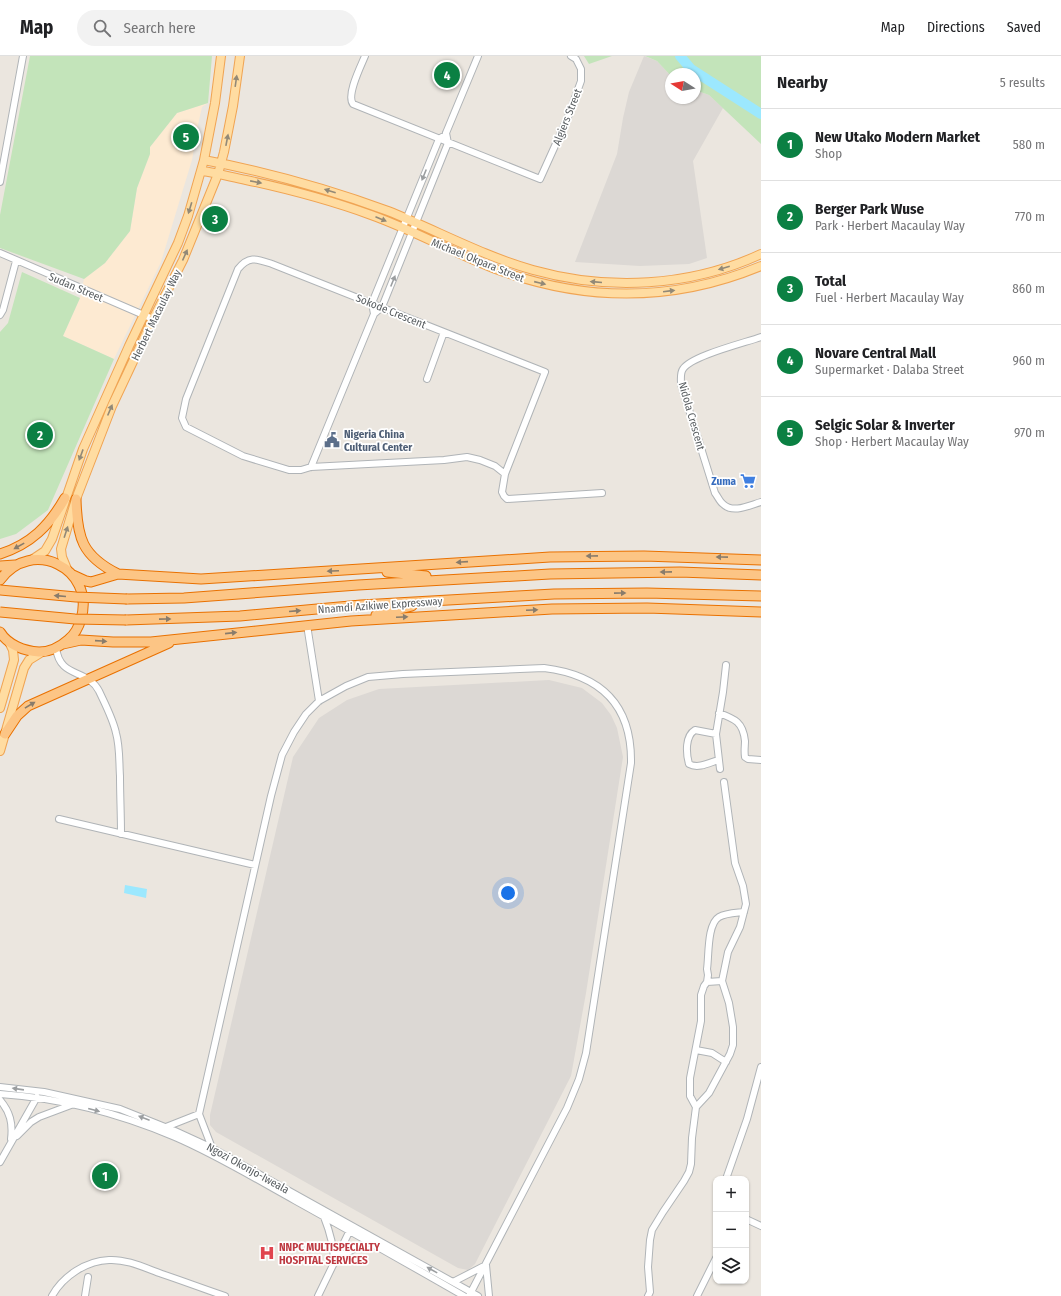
<!DOCTYPE html>
<html lang="en">
<head>
<meta charset="utf-8">
<style>
	:root { --surface:#fff; --page:#f2f2f2; --text:#202124; --muted:#757577; --line:#e0e0e0; --accent:#0b8043 }
	body { margin:0; font-family:"Fira Sans Condensed",sans-serif; background:var(--page); color:var(--text) }
	.controls { position:absolute; right:12px; bottom:12px; display:grid; overflow:hidden; border-radius:8px; box-shadow:0 1px 3px #0004 }
	.controls button { width:36px; height:36px; display:grid; place-items:center; padding:0; border:0; border-bottom:1px solid var(--line); background:var(--surface); color:var(--text); font:20px sans-serif }
	.compass { position:absolute; left:665px; top:12px; width:36px; height:36px; border-radius:50%; background:var(--surface); box-shadow:0 1px 3px #0004; rotate:281deg }
	.you { position:absolute; left:508px; top:837px; width:14px; height:14px; margin:-10px; border:3px solid #fff; border-radius:50%; background:#1a73e8; box-shadow:0 0 0 6px #1a73e833 }
	.badge { display:grid; place-items:center; width:26px; height:26px; border-radius:50%; background:var(--accent); color:#fff; font-size:13px; font-weight:700 }
	.pin { position:absolute; translate:-50% -50%; border:2px solid #fff; box-shadow:0 1px 4px #0006 }
	.list { margin:0; padding:0; list-style:none }
	h2 { display:flex; justify-content:space-between; align-items:center; height:52px; margin:0; padding:0 16px; font-size:17px }
	h2 small { font-size:13px; font-weight:400; color:var(--muted) }
	.list li { display:grid; grid-template-columns:26px 1fr auto; gap:12px; align-items:center; box-sizing:border-box; height:72px; padding:0 16px; border-top:1px solid var(--line) }
	.list b { display:block; font-size:15px; white-space:nowrap }
	.list p { margin:0; font-size:13px; white-space:nowrap; color:var(--muted) }
	.list em { font-size:13px; font-style:normal; color:var(--muted) }
	.icon { flex:none; width:22px; height:22px; fill:none; stroke:currentColor; stroke-width:2; stroke-linecap:round; stroke-linejoin:round }
	.map { position:relative; flex:none; width:761px; height:1240px; overflow:hidden }
	header { display:flex; align-items:center; gap:24px; box-sizing:border-box; height:56px; padding:0 20px; background:var(--surface); border-bottom:1px solid var(--line) }
	header strong { font-size:19px }
	nav { display:flex; gap:22px; margin-inline-start:auto; font-size:14px }
	.search { width:280px; height:36px; background:var(--page); display:flex; align-items:center; gap:10px; box-sizing:border-box; padding:0 14px; border-radius:22px; color:var(--muted); font-size:15px }
	main { display:flex }
	aside { flex:1; background:var(--surface) }
	.map>svg:first-child { display:block }
	.commercial { fill:#fdead2 }
	.industrial { fill:#dcd8d4 }
	.green { fill:#c3e4ba }
	.water { fill:#9ce8fe }
	.lines { fill:none; stroke-linecap:round; stroke-linejoin:round }
	.river { stroke:#9ce8fe; stroke-width:10 }
	.minor-casing { stroke:#b0b4b7; stroke-width:8 }
	.major-casing { stroke:#f0a453; stroke-width:10 }
	.highway-casing { stroke:#e97101; stroke-width:11 }
	.minor { stroke:#fff; stroke-width:6 }
	.major { stroke:#ffdca1; stroke-width:8 }
	.highway { stroke:#fcc585; stroke-width:9 }
	.highway-bridge-casing { stroke:#e97101; stroke-width:11; stroke-linecap:butt }
	.highway-bridge { stroke:#fcc585; stroke-width:9 }
	.oneway { fill:#928977 }
	.oneway2 { fill:#9b9ea0 }
	.oneway3 { fill:#897c6b }
	.labels { text-anchor:middle; stroke-width:3.5; stroke-linejoin:round; paint-order:stroke }
	.street-label { font-size:11px; fill:#585d60; stroke:#fff }
	.service-label { font-size:11px; font-weight:bold; fill:#4e5e75; stroke:#fff; text-anchor:start }
	.shop-label { font-size:11px; font-weight:bold; fill:#366cbe; stroke:#fff; text-anchor:end }
	.health-label { font-size:11px; font-weight:bold; fill:#be3a42; stroke:#fff; text-anchor:start }
</style>
</head>
<body>
<header>
<strong>Map</strong>
<div class="search"><svg class="icon" aria-label="search" viewBox="0 0 24 24"><circle cx="10" cy="10" r="6"/><path d="M15 15l6 6"/></svg>Search here</div>
<nav><a>Map</a><a>Directions</a><a>Saved</a></nav>
</header>
<main>
<div class="map">
<svg width="761" height="1240" viewBox="0 0 761 1240">
	<rect width="100%" height="100%" fill="#ebe6df"/>
	<path class="commercial" d="M208 47 202 51 198 69 192 104 161 206 114 303 63 280 80 242 84 223 105 207 130 175 137 132 150 98V91L177 57Z"/>
	<path class="industrial" d="M644 0 657 5 671 20V42H695V34L709 39 723 52 693 105 707 202 689 208 640 210 575 206 617 98 623 62 629 36Z
		M549 624 582 632 602 647 611 659 617 672 623 701 586 937 571 1020 475 1208 468 1214 458 1212 216 1076 210 1069V1059L293 701 319 662 347 644 379 633Z"/>
	<path class="green" d="M30 0H212L208 47 177 57 150 91V98L137 132 130 175 105 207 84 223 0 192V159Z
		M584 0H612L589 8Z
		M645 0H761V88L709 39 695 34V18H671V20L657 5Z
		M22 216 80 242 63 280 114 303 48 454 16 478 0 483V276L8 267Z"/>
	<path class="water" d="M125 829 147 833 146 842 124 837Z"/>
	<g class="lines">
		<path class="river" d="M680 0 691 13 761 58"/>
		<defs>
			<path id="minor" d="M365 0C361 10 346 39 353 48L540 123 568 61 581 25V13L576 3 571 0
				M446 77 478 0
				M0 126 23 0
				M0 197 153 263
				M374 258 372 247 439 83 442 81
				M0 259 3 254 16 205
				M761 281C744 287 691 300 683 313 680 317 681 323 681 328L715 437C718 441 720 446 723 448 733 458 750 449 761 446
				M427 323 444 276
				M311 411 374 258 382 251 448 87 446 77
				M505 418 495 410 480 404 467 401 444 404 311 411 301 414H289L243 400 186 371 182 362 186 343 238 213C249 199 257 203 272 208L545 316 505 418 502 436 504 440 507 443 602 437
				M307 569 319 645
				M56 592C60 623 87 612 99 635 105 648 113 663 116 677 120 691 119 706 120 720 120 739 121 758 121 778
				M719 657C735 663 743 666 745 685 745 690 744 695 745 701L748 703 761 704
				M716 678 695 674C685 680 686 697 689 708 698 713 709 707 718 704
				M720 713 716 678 723 636 726 609
				M59 763 255 809
				M707 926 708 919 707 913C709 900 707 868 719 861 726 857 736 857 744 856
				M696 994 712 997 726 1006
				M0 1031 44 1036 120 1053 175 1075 212 1092 478 1240
				M0 1038C59 1042 121 1058 175 1081 217 1099 256 1123 296 1145 352 1176 408 1208 464 1240
				M0 1044C10 1056 13 1067 11 1083
				M696 1051 709 1037 730 998 733 989V971L729 947 722 925 728 896 740 871 746 848 743 830 735 807 724 726
				M166 1071 199 1058
				M17 1080 31 1066 39 1061 71 1049
				M212 1092 199 1058 271 740 282 699 294 676 306 658 319 645 346 630 368 621 403 618 544 612C601 619 632 649 631 707L586 997 579 1023 567 1052 469 1240
				M0 1106 37 1041
				M726 1123 747 1063 761 1011
				M324 1161C330 1176 334 1189 334 1206
				M746 1163 761 1170
				M336 1206 344 1198 368 1186
				M453 1226 486 1209 489 1240
				M52 1240C63 1220 86 1205 109 1204 127 1203 145 1212 162 1218 183 1225 204 1233 225 1240
				M85 1240 88 1221
				M318 1240 351 1172
				M648 1240 650 1236 648 1211 650 1184 652 1174 663 1156 684 1125 689 1116 691 1108 692 1082 696 1051 690 1040V1022L701 965V939L704 930 707 926 722 925
				M697 1240 716 1202"/>
			<path id="major" d="M204 104C267 116 328 133 388 155 436 174 483 200 533 214 608 235 690 231 761 198
				M202 115C217 117 231 121 246 124 288 133 330 144 371 159 413 174 452 196 493 212 583 246 672 247 761 210
				M33 503 45 495 52 483 83 393 129 290 178 187 188 160 204 104 215 47 221 0
				M67 513 62 501 61 493 76 443 112 350 153 263 183 204 218 118 224 96 233 50 240 0
				M0 652 14 604 13 594 9 586
				M0 695 24 612 29 604 42 596"/>
			<path id="highway" d="M76 443C77 482 82 500 118 518
				M0 498C31 488 49 470 65 442
				M0 510 15 509
				M387 516 426 520
				M73 519 86 525 91 526 118 518 201 523 550 501 644 500 761 504
				M0 524C31 481 96 512 81 563 79 570 75 578 69 583 60 591 51 596 39 596 24 595 8 589 0 576
				M127 543 184 542 358 529 550 518 680 516 761 519
				M376 559 412 550
				M126 564 240 560 361 549 554 538 647 537 761 540
				M63 588 81 584 113 586H151L351 565 552 553 647 552 761 556
				M5 678 17 660 28 650 169 587"/>
		</defs>
		<use href="#minor" class="minor-casing"/>
		<use href="#major" class="major-casing"/>
		<use href="#highway" class="highway-casing"/>
		<use href="#minor" class="minor"/>
		<use href="#major" class="major"/>
		<use href="#highway" class="highway"/>
		<defs>
			<path id="highway-bridge" d="M0 534 76 541 127 543
				M0 556 75 563 126 564"/>
		</defs>
		<use href="#highway-bridge" class="highway-bridge-casing"/>
		<use href="#highway-bridge" class="highway-bridge"/>
	</g>
	<defs><path id="oneway-solid" d="M-6-.8H1V-3.2L6.5 0L1 3.2V.8H-6Z"/></defs>
	<g class="oneway">
		<use href="#oneway-solid" transform="translate(236 25) rotate(-82)"/>
		<use href="#oneway-solid" transform="translate(227 84) rotate(-79)"/>
		<use href="#oneway-solid" transform="translate(256 126) rotate(11)"/>
		<use href="#oneway-solid" transform="translate(330 135) rotate(-162)"/>
		<use href="#oneway-solid" transform="translate(190 152) rotate(107)"/>
		<use href="#oneway-solid" transform="translate(381 163) rotate(23)"/>
		<use href="#oneway-solid" transform="translate(185 199) rotate(-66)"/>
		<use href="#oneway-solid" transform="translate(724 212) rotate(164)"/>
		<use href="#oneway-solid" transform="translate(596 226) rotate(-175)"/>
		<use href="#oneway-solid" transform="translate(540 227) rotate(13)"/>
		<use href="#oneway-solid" transform="translate(669 235) rotate(-7)"/>
		<use href="#oneway-solid" transform="translate(110 354) rotate(-67)"/>
		<use href="#oneway-solid" transform="translate(81 399) rotate(110)"/>
		<use href="#oneway-solid" transform="translate(66 476) rotate(-72)"/>
	</g>
	<g class="oneway2">
		<use href="#oneway-solid" transform="translate(424 119) rotate(112)"/>
		<use href="#oneway-solid" transform="translate(393 225) rotate(-68)"/>
		<use href="#oneway-solid" transform="translate(18 1033) rotate(-172)"/>
		<use href="#oneway-solid" transform="translate(94 1054) rotate(15)"/>
		<use href="#oneway-solid" transform="translate(144 1062) rotate(-159)"/>
		<use href="#oneway-solid" transform="translate(432 1214) rotate(-151)"/>
	</g>
	<g class="oneway3">
		<use href="#oneway-solid" transform="translate(19 490) rotate(151)"/>
		<use href="#oneway-solid" transform="translate(592 500) rotate(179)"/>
		<use href="#oneway-solid" transform="translate(722 501) rotate(-179)"/>
		<use href="#oneway-solid" transform="translate(462 506) rotate(176)"/>
		<use href="#oneway-solid" transform="translate(333 515) rotate(177)"/>
		<use href="#oneway-solid" transform="translate(666 516) rotate(179)"/>
		<use href="#oneway-solid" transform="translate(620 537) rotate(-1)"/>
		<use href="#oneway-solid" transform="translate(60 540) rotate(-175)"/>
		<use href="#oneway-solid" transform="translate(532 554) rotate(-3)"/>
		<use href="#oneway-solid" transform="translate(295 555) rotate(-5)"/>
		<use href="#oneway-solid" transform="translate(402 561) rotate(-3)"/>
		<use href="#oneway-solid" transform="translate(165 563) rotate(-1)"/>
		<use href="#oneway-solid" transform="translate(231 577) rotate(-6)"/>
		<use href="#oneway-solid" transform="translate(101 585) rotate(4)"/>
		<use href="#oneway-solid" transform="translate(30 649) rotate(-31)"/>
	</g>
	<defs>
		<symbol id="civic-bare" viewBox="-9 -9 18 18"><path d="M-.6-6.5H3V-4.5H.6V-3L4-1V1h2V6H-6V1h2V-1L-.6-3ZM-1.2 2.5V6h2.4V2.5Z" fill="#5c6f8a" stroke="#fff" stroke-width="2.5" paint-order="stroke"/></symbol>
		<symbol id="supermarket-bare" viewBox="-9 -9 18 18"><path d="M-6-5.5h2.5l.6 2H6L4.5 2H-2.5L-4.4-4H-6ZM-1.5 3.2a1.3 1.3 0 1 0 .1 0ZM3 3.2a1.3 1.3 0 1 0 .1 0Z" fill="#3f7fe0" stroke="#fff" stroke-width="2.5" paint-order="stroke"/></symbol>
		<symbol id="hospital-bare" viewBox="-9 -9 18 18"><path d="M-5-5h3v3.5h4V-5h3V5h-3V1.5h-4V5h-3Z" fill="#e0444e" stroke="#fff" stroke-width="2.5" paint-order="stroke"/></symbol>
	</defs>
	<g fill-rule="evenodd">
		<use href="#civic-bare" x="321" y="373" width="22" height="22"/>
		<use href="#supermarket-bare" x="737" y="414" width="22" height="22"/>
		<use href="#hospital-bare" x="256" y="1186" width="22" height="22"/>
	</g>
	<g class="labels">
		<g class="street-label">
			<text transform="translate(567 61) rotate(-68)" y="4">Algiers Street</text>
			<text transform="translate(478 204) rotate(22)" y="4">Michael Okpara Street</text>
			<text transform="translate(76 231) rotate(23)" y="4">Sudan Street</text>
			<text transform="translate(391 255) rotate(22)" y="4">Sokode Crescent</text>
			<text transform="translate(156 259) rotate(-64)" y="4">Herbert Macaulay Way</text>
			<text transform="translate(692 360) rotate(74)" y="4">Nidola Crescent</text>
			<text transform="translate(380 549) rotate(-4)" y="4">Nnamdi Azikiwe Expressway</text>
			<text transform="translate(248 1112) rotate(29)" y="4">Ngozi Okonjo-Iweala</text>
		</g>
		<g class="service-label">
			<text x="344" y="382">Nigeria China<tspan x="344" dy="13">Cultural Center</tspan></text>
		</g>
		<g class="shop-label">
			<text x="736" y="429">Zuma</text>
		</g>
		<g class="health-label">
			<text x="279" y="1195">NNPC MULTISPECIALTY<tspan x="279" dy="13">HOSPITAL SERVICES</tspan></text>
		</g>
	</g>
</svg>
<div class="controls">
<button>+</button>
<button>−</button>
<button><svg class="icon" aria-label="layers" viewBox="0 0 24 24"><path d="M12 4l9 5-9 5-9-5zM3 14l9 5 9-5"/></svg></button>
</div>
<svg class="compass" viewBox="-18 -18 36 36"><path d="M0-13l5 13h-10z" fill="#e53935"/><path d="M0 13l5-13h-10z" fill="#757577"/></svg>
<div class="you"></div>
<div class="pin badge" style="left:105px;top:1120px">1</div>
<div class="pin badge" style="left:40px;top:379px">2</div>
<div class="pin badge" style="left:215px;top:163px">3</div>
<div class="pin badge" style="left:447px;top:19px">4</div>
<div class="pin badge" style="left:186px;top:81px">5</div>
</div>
<aside>
<h2>Nearby<small>5 results</small></h2>
<ul class="list">
<li><span class="badge">1</span><div><b>New Utako Modern Market</b><p>Shop</p></div><em>580 m</em></li>
<li><span class="badge">2</span><div><b>Berger Park Wuse</b><p>Park · Herbert Macaulay Way</p></div><em>770 m</em></li>
<li><span class="badge">3</span><div><b>Total</b><p>Fuel · Herbert Macaulay Way</p></div><em>860 m</em></li>
<li><span class="badge">4</span><div><b>Novare Central Mall</b><p>Supermarket · Dalaba Street</p></div><em>960 m</em></li>
<li><span class="badge">5</span><div><b>Selgic Solar &amp; Inverter</b><p>Shop · Herbert Macaulay Way</p></div><em>970 m</em></li>
</ul>
</aside>
</main>
</body>
</html>
